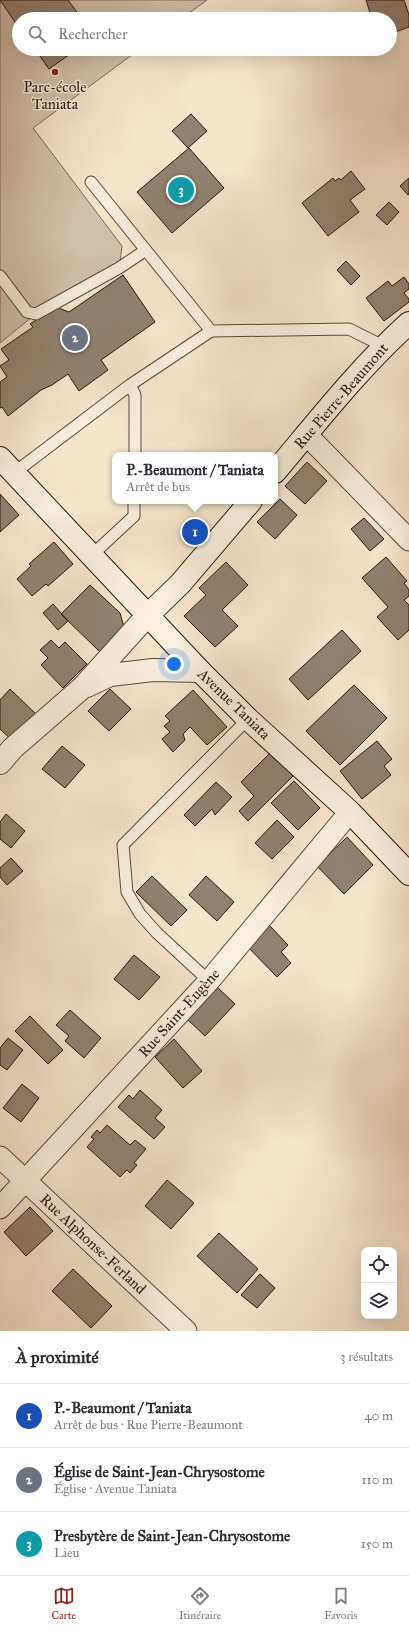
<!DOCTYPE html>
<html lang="fr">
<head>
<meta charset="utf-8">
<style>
	:root { --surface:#fff; --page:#f2f2f3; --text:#2b2b33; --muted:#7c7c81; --line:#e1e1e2; --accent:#8f2418 }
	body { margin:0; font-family:"IM FELL Great Primer",serif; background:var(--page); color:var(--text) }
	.controls { position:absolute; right:12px; bottom:12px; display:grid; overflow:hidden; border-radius:8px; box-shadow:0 4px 16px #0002 }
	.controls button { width:36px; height:36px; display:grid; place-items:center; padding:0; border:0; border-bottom:1px solid var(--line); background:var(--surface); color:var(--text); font:20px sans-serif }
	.you { position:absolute; left:174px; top:664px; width:14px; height:14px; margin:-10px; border:3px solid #fff; border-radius:50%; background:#1a73e8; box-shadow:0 0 0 6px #1a73e833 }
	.badge { display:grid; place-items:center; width:26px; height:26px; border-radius:50%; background:var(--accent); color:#fff; font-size:13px; font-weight:700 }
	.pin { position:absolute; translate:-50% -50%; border:2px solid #fff; box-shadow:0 1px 4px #0006 }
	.popup { position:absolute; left:112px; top:452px; width:166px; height:52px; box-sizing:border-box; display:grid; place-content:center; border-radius:8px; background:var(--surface); filter:drop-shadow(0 1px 3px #0005); font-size:13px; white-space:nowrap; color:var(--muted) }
	.popup b { font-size:15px; color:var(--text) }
	.popup::after { content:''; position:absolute; left:50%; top:100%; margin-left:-8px; border:8px solid transparent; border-top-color:var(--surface) }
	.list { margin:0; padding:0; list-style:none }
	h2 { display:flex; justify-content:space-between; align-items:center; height:52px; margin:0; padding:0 16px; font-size:17px }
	h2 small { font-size:13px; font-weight:400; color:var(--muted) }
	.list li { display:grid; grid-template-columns:26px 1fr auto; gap:12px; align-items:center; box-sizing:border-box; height:64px; padding:0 16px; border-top:1px solid var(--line) }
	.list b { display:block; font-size:15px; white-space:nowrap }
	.list p { margin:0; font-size:13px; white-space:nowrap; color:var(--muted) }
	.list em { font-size:13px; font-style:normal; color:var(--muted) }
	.icon { flex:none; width:22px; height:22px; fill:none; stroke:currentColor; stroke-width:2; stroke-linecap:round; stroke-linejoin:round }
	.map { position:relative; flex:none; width:409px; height:1331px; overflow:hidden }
	.search { position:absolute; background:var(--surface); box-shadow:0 4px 16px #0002; left:12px; right:12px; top:12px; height:44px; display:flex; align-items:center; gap:10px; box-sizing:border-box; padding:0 14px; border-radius:22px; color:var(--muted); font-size:15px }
	.sheet { height:244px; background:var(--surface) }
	nav { display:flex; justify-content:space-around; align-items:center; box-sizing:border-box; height:56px; border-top:1px solid var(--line); background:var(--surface); font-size:11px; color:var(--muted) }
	nav a { display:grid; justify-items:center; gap:2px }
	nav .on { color:var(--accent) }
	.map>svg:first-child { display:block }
	.green { fill:#d1c1ac; stroke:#7a6a5d }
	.building { fill:#918171; stroke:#24140e }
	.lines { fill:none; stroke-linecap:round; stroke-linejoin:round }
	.service-casing { stroke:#58483e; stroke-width:13 }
	.minor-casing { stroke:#58483e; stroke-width:23 }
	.tertiary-casing { stroke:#58483e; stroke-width:24 }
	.secondary-casing { stroke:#24140e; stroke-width:24 }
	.service { stroke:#f8eede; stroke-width:11 }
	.minor { stroke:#f8eede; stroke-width:21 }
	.tertiary { stroke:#f8eede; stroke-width:22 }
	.secondary { stroke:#f8eede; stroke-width:22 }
	.poi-dot { fill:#8f2418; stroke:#f8eede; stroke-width:1.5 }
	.labels { text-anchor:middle; stroke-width:3; stroke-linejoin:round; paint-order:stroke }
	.poi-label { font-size:15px; fill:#24140e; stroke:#f8eede }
	.street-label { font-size:15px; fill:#24140e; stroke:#f8eede }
</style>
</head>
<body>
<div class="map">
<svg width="409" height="1331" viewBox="0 0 409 1331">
	<rect width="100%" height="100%" fill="#f5e5cc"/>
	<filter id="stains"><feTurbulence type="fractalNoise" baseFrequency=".005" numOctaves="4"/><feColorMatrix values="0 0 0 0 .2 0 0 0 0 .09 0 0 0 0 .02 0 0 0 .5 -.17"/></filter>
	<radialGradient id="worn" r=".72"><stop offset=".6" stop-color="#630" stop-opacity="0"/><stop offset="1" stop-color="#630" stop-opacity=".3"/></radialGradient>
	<path class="green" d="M0 0H207L181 19H19V49H140L33 128 122 246 120 262 48 304 0 343Z"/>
	<path class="building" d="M0 0H68L82 19H19V28Z
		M366 0H404L409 15V27L390 34V19H372Z
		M359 14 362 19H351Z
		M35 49H77L49 69Z
		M191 114 207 131 188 148 172 131Z
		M189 148 224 188 172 233 137 192Z
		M351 171 365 189 350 200 359 212 328 236 302 203 333 178 335 181 339 178 341 180Z
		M409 178V194L408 195 400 186Z
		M389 202 399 212 387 225 376 215Z
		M346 261 360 276 351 285 337 270Z
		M123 275 155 322 101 360 108 370 79 391 68 374 52 385 41 390 8 416 2 407 0 408V382L7 377 0 366 9 360 1 349 33 327 30 324 58 305 61 309 69 312Z
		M404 277 409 284V289L404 293 409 299V302L384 321 366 298 388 281 392 286Z
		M307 462 327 481 305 504 285 486Z
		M0 494 19 515 0 532Z
		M280 499 297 515 275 539 257 522Z
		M364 518 384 539 370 551 351 529Z
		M54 542 73 564 48 586 46 584 32 596 17 579 31 566 29 564Z
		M386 557 407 581 404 583 409 590V596L404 600 409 605V630L398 640 377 617 388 607 362 578Z
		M226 562 248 585 222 610 238 626 215 647 184 616 206 595 199 588Z
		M90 585 120 613 124 627 100 652 61 614Z
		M53 604 68 621 58 630 43 613Z
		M342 630 361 651 308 700 289 679Z
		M51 640 59 648 65 642 87 664 63 688 41 665 48 658 40 650Z
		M354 685 387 718 340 765 306 731Z
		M10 689 39 717 15 743 0 729V700Z
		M110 689 131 709 109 731 88 711Z
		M193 690 227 727 207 745 190 727 183 734 185 740 173 752 162 739 170 732 164 726 170 721 165 716Z
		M377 741 392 759 384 766 391 775 362 799 340 771Z
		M62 746 85 765 65 788 42 769Z
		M270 753 293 776 248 821 239 811 254 796 241 782Z
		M294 781 320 808 298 830 271 803Z
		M216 782 232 797 215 815 212 809 195 826 184 815Z
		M6 814 25 831 11 848 0 839V822Z
		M277 820 294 837 272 859 255 843Z
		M347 837 373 865 344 894 317 866Z
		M11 858 23 871 7 885 0 877V868Z
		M152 876 187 910 171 926 136 892Z
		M206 876 234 902 217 921 189 895Z
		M268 924 288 945 281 952 291 963 277 977 246 945Z
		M134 955 160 977 139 1000 114 979Z
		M216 986 235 1004 205 1036 186 1018Z
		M70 1010 101 1038 84 1058 65 1041 69 1036 56 1025Z
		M30 1016 63 1050 48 1064 15 1031Z
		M8 1038 23 1050 7 1070 0 1065V1048Z
		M174 1039 202 1071 183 1088 155 1057Z
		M22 1084 39 1098 21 1122 3 1108Z
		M140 1090 162 1110 155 1118 165 1127 154 1139 118 1107 129 1095 133 1099Z
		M107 1125 130 1145 135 1140 146 1149 134 1163 137 1165 130 1173 127 1170 120 1177 87 1147 94 1139 91 1137 97 1130 100 1133Z
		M167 1180 194 1203 171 1229 145 1206Z
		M30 1207 53 1231 26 1256 4 1232Z
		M219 1233 258 1269 237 1293 197 1256Z
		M73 1269 112 1306 91 1328 52 1291Z
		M260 1274 275 1288 257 1308 241 1295Z"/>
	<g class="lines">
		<defs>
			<path id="service" d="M91 182 211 331
				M0 276 27 312 36 314 119 268 146 250
				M130 385 135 395V455
				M14 473 130 385 211 331 349 329 383 346
				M91 556 134 516V501
				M209 981 157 933 140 914 127 892 123 845 248 719"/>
			<path id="minor" d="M306 434 409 540
				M0 1157 186 1331
				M0 1208 209 981 350 812"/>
			<path id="tertiary" d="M87 686 110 675 153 670 200 671
				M0 763 13 748 82 688 147 616"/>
			<path id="secondary" d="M0 458 200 671 248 719 350 812 409 874
				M275 472C318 421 359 368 409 323
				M147 616 180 584 251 501"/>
		</defs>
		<use href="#service" class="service-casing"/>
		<use href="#minor" class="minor-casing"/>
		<use href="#tertiary" class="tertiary-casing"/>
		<use href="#secondary" class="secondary-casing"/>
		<use href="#service" class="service"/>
		<use href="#minor" class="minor"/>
		<use href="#tertiary" class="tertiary"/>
		<use href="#secondary" class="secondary"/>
	</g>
	<circle class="poi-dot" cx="55" cy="72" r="4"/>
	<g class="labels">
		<g class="poi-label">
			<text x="55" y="92">Parc-école<tspan x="55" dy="17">Taniata</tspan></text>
		</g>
		<g class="street-label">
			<text transform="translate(341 396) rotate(-49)" y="5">Rue Pierre-Beaumont</text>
			<text transform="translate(234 704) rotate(44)" y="5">Avenue Taniata</text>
			<text transform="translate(179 1013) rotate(-48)" y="5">Rue Saint-Eugène</text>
			<text transform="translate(93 1244) rotate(43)" y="5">Rue Alphonse-Ferland</text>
		</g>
	</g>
	<rect width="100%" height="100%" filter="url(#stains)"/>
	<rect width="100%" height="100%" fill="url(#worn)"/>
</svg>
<div class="controls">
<button><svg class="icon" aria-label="locate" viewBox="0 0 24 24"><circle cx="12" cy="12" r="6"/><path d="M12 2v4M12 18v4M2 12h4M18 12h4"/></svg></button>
<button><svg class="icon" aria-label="layers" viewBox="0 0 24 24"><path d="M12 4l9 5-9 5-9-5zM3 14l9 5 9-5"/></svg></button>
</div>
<div class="you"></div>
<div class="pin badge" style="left:195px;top:532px;background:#1a4fb4">1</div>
<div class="popup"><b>P.-Beaumont / Taniata</b>Arrêt de bus</div>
<div class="pin badge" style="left:75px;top:338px;background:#6b7280">2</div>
<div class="pin badge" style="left:181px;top:190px;background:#0f9aa8">3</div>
<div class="search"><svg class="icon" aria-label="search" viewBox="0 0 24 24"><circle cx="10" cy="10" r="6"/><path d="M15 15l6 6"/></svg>Rechercher</div>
</div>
<section class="sheet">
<h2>À proximité<small>3 résultats</small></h2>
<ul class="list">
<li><span class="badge" style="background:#1a4fb4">1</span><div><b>P.-Beaumont / Taniata</b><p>Arrêt de bus · Rue Pierre-Beaumont</p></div><em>40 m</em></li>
<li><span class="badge" style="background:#6b7280">2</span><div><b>Église de Saint-Jean-Chrysostome</b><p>Église · Avenue Taniata</p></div><em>110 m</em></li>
<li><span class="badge" style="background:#0f9aa8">3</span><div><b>Presbytère de Saint-Jean-Chrysostome</b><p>Lieu</p></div><em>150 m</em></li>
</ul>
</section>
<nav>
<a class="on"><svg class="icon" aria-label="map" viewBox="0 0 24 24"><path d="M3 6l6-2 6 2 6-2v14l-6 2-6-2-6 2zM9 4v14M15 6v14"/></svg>Carte</a>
<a><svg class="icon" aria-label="directions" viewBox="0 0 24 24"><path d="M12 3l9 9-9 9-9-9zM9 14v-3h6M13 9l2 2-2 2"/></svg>Itinéraire</a>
<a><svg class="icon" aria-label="saved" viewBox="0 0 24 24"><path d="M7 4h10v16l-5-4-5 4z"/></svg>Favoris</a>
</nav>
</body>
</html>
